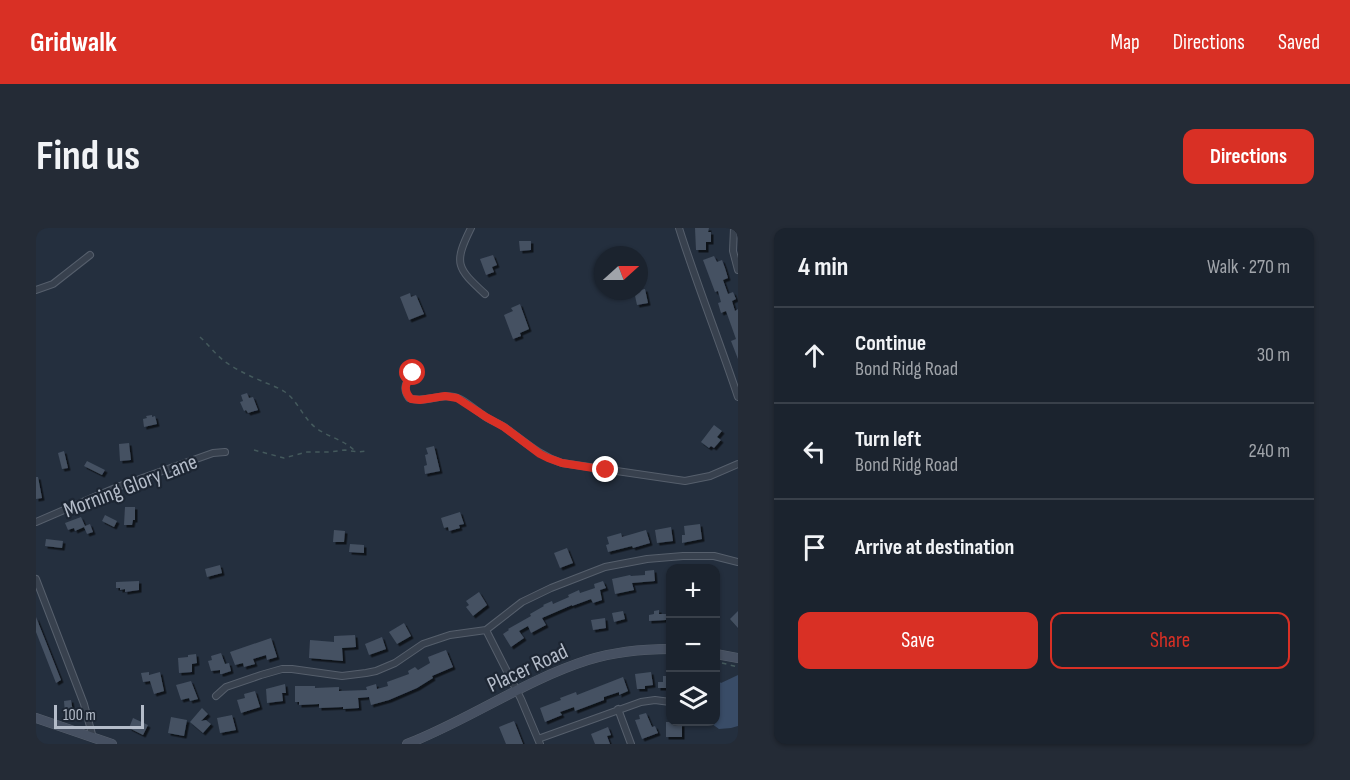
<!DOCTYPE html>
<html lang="en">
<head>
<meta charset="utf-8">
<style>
	:root { --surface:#1b232e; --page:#242b36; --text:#f1f3f6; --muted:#a0a4aa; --line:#39404a; --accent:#d93025 }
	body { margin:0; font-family:"Sofia Sans Condensed",sans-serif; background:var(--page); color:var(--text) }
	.controls { position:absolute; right:18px; bottom:18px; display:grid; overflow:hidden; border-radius:12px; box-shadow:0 2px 4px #0004 }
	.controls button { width:54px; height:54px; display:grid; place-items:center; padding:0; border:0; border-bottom:2px solid var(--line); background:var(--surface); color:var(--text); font:30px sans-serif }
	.compass { position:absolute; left:558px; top:18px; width:54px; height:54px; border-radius:50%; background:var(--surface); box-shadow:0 2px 4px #0004; rotate:69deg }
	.scale { position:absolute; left:18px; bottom:15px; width:90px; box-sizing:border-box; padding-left:6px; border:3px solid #b4bcc9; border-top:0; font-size:16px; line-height:21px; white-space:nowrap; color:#b4bcc9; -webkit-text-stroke:4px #1d2633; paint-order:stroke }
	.stop { position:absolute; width:18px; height:18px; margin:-14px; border:4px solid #d93025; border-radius:50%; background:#fff }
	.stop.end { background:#d93025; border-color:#fff; box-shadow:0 2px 6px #0008 }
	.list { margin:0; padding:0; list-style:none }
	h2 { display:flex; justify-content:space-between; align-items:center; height:78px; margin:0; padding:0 24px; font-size:26px }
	h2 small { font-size:20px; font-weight:400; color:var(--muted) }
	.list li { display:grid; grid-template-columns:39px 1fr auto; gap:18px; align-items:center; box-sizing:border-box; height:96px; padding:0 24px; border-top:2px solid var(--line) }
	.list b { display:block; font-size:22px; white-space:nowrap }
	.list p { margin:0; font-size:20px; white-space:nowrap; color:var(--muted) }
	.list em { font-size:20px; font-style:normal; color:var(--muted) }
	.actions { display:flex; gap:12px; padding:18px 24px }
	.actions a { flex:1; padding:14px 0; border:2px solid var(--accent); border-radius:12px; text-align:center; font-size:21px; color:var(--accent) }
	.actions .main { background:var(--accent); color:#fff }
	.icon { flex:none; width:33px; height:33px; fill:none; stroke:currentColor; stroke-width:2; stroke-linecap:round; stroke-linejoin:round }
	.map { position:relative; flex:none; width:702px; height:516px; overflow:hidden; border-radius:12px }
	header { display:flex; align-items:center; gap:36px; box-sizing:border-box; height:84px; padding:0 30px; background:var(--accent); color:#fff }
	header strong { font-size:28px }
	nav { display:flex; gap:33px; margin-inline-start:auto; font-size:21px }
	.intro { display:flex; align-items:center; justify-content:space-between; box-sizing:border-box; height:144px; padding:0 36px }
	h1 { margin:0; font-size:42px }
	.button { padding:15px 27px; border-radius:12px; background:var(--accent); color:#fff; font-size:21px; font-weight:700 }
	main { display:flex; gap:36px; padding:0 36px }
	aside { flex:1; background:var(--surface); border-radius:12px; box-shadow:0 2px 4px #0004 }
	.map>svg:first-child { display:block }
	.water { fill:#394c67 }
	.building { fill:#455162; filter:url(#shadow) }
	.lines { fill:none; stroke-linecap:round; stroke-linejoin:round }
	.minor-casing { stroke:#565f6c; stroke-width:8 }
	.secondary-casing { stroke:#565f6c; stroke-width:10 }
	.path { stroke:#44595c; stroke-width:1.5; stroke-dasharray:4.5 4.5; stroke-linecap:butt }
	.minor { stroke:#38414e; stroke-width:6 }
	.secondary { stroke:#465061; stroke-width:9 }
	.route { stroke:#d93025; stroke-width:8 }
	.labels { text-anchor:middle; stroke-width:4.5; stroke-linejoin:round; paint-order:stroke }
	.street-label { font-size:22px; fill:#b4bcc9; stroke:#1d2633 }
</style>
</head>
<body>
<header>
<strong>Gridwalk</strong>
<nav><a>Map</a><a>Directions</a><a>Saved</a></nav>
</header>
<div class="intro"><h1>Find us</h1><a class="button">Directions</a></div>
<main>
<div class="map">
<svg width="702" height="516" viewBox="0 0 702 516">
	<defs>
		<filter id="shadow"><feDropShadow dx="2.5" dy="2.5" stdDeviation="0" flood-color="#0009"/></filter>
	</defs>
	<rect width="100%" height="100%" fill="#242f3e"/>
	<path class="water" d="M702 447V498L695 500 683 501 676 496V494H680V472L682 461 680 458V451L685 455Z"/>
	<path class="building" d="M659 0H673L672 4H675V14H670V22H660Z
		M483 13H495V22L484 23Z
		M457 27 461 37 456 39 458 44 450 47 444 31Z
		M678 28 681 34 686 32 689 40 692 50 687 52 692 66 697 64 700 71 696 73 699 83 702 81V131L695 113 700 111 690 83 685 85 682 75 685 74 682 63 679 64 667 32Z
		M609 61 612 75 601 77 598 63Z
		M374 65 375 69 380 67 388 86 373 92 364 69Z
		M484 76 493 101 484 105 485 108 477 111 468 87 477 83 475 80Z
		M211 165 213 170 217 169 222 182 212 185 210 182 208 183 204 174 207 173 205 167Z
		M116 187V189L119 188 121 196 108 199 107 191 111 190 110 188Z
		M678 197 686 203 681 209 685 212 678 220 675 218 673 220 665 214Z
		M93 215 95 232 84 233 83 216Z
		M398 218 404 243 389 246 388 238 391 237 389 227 392 226 390 220Z
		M28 223 32 240 26 241 22 225Z
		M51 233 69 242 66 247 48 238Z
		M0 249H2L6 270 0 271Z
		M89 279H99V292H97L96 297H88Z
		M424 284 428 296 423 297 424 300 413 303 412 299 408 300 405 290Z
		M69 287 81 293 78 299 66 293Z
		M45 289 49 298 54 296 57 304 51 306 48 299 39 303 38 300 32 302 29 295Z
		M664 296 666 311 646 315V307H649L648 298Z
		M635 299 637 313 621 315 619 302Z
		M298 302 309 303 308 314H297Z
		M610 302 614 315 597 320 596 318 572 324 570 317 573 316 571 309 585 305 586 309Z
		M10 311 27 313 26 320 9 318Z
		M314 316 328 317V325L313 324Z
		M531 320 537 335 524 340 518 325Z
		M184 337 186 345 171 349 169 341Z
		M618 342 619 353 596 355 598 362 579 366 576 351 594 347 595 348 609 347V343Z
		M103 353V362L89 364V361L84 362V360H80V354Z
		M567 353 570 360 564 362 566 372 557 375 555 371 536 378V377L506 390 510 397 495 405 492 398 483 403 488 410 475 419 467 406 473 402 472 401 495 388 494 386 508 378 507 377 516 373 517 376 533 369 532 367 543 362 544 365 559 360 558 356Z
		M443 364 451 377 437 388 430 379 433 377 430 373Z
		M623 382V386H630V392L613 393V387L618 386V383Z
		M587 383 589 391 578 394 576 385Z
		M702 383V400L694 391Z
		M0 389 25 452 20 455 0 404Z
		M569 390 570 400 557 402 555 392Z
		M368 395 375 408 361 416 353 404Z
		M319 407 320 419 306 420 307 433 273 430 274 412 298 414V408Z
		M346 409 350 421 333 427 329 416Z
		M235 410 241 429 231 432 230 427 217 431 219 436 208 439 207 435 199 437 194 424Z
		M410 422 417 439 396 448 397 450 381 460 353 472 335 477 333 469 322 470 323 480 307 481V479L283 480V476L263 477V474H259V458H279V460L303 459V463L331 462 330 459 340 456 341 461 352 458 351 454 373 446 372 443 379 439 382 442 394 435 392 429Z
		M185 425 189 436 193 435 195 443 186 446H184V442L175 443 172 433 176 432 175 428Z
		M160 426 161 435 156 436V444L143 445 142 430 152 429V427Z
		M113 444V447L124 444 128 463 118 466 114 453 107 454 105 445Z
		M615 444 617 457 609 458V461H601L599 446Z
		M627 448H634V460H622V454H627Z
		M587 449 592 463 583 467V464L568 469V472L539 483 538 479 524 484 526 487 509 494 504 480 525 472 524 470 540 464 541 467Z
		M155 453 162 471 154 473 153 470 145 472 140 457Z
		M249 456 250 465H246L247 473 231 475 230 461Z
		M219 463 224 479 205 485 201 472 209 470 208 466Z
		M35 472 37 484 29 485 28 473Z
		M166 480 172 486 165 493 170 492 175 496 167 505 154 494Z
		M610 485 616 499 619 498 622 505 606 511 599 492 604 491 603 487Z
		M196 487 200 502 184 505 181 490Z
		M135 489 151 492 148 508 132 505Z
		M97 490 112 497 107 507 93 500Z
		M478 493 487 516H470L463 499Z
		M630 494H639V496H646V509H630Z
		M572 499 575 507 571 508 574 516H559L555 506Z"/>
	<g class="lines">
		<defs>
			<path id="minor" d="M435 0C417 36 421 40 449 66
				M643 0C661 57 683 112 702 169
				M698 0 697 23 702 42
				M0 62 17 56 54 27
				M377 145C370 154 366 160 373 170 390 176 407 163 424 171 432 175 439 182 447 187 454 193 464 195 471 201 489 214 504 228 526 235L649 253 674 248 702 236
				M0 294 84 258 177 225 189 224
				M0 351 48 476 57 510
				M450 402 485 471 504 516
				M180 468 190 459 225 447 246 441H256L306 448 330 445 340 443 359 435 387 416 414 407 450 402 486 374 515 360 569 339 611 331 647 328H678L702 334
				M582 481 595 516
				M502 511 605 474 619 472 634 474"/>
			<path id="secondary" d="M680 426 702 430
				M0 490 76 516
				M371 516C433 492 489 452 552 432 578 424 607 421 634 421"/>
		</defs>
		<use href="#minor" class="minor-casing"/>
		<use href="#secondary" class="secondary-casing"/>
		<path class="path" d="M164 109C174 118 182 130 194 137 205 144 216 149 228 154 235 157 243 160 249 164 262 173 267 190 280 200 292 209 309 212 320 224
			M218 222 248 230 271 224H293L309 222 322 224 331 223
			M686 435 702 439"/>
		<use href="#minor" class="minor"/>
		<use href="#secondary" class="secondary"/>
	</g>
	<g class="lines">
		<path class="route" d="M377 145C370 154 366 162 375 171L384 172 409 168 421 170 450 189 468 199 504 226 512 230 526 235 570 242"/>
	</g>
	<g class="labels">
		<g class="street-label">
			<text transform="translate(94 257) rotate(-21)" y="8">Morning Glory Lane</text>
			<text transform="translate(491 439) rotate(-25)" y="8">Placer Road</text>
		</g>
	</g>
</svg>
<div class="controls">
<button>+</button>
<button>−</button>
<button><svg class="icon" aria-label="layers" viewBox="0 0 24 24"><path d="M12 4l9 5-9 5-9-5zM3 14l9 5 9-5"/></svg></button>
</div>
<svg class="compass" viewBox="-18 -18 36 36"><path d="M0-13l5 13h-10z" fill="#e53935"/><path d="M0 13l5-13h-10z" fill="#a0a4aa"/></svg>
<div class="scale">100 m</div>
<div class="stop" style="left:377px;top:145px"></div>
<div class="stop end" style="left:570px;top:242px"></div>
</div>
<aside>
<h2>4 min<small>Walk · 270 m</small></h2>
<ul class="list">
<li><svg class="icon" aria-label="ahead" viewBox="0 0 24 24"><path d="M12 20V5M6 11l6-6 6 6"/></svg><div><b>Continue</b><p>Bond Ridg Road</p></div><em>30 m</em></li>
<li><svg class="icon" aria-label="left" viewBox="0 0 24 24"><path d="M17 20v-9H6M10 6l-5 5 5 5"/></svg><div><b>Turn left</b><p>Bond Ridg Road</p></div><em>240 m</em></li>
<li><svg class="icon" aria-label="arrive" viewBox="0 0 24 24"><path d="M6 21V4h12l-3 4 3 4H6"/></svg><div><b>Arrive at destination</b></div></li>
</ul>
<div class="actions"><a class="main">Save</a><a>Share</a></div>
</aside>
</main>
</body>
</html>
